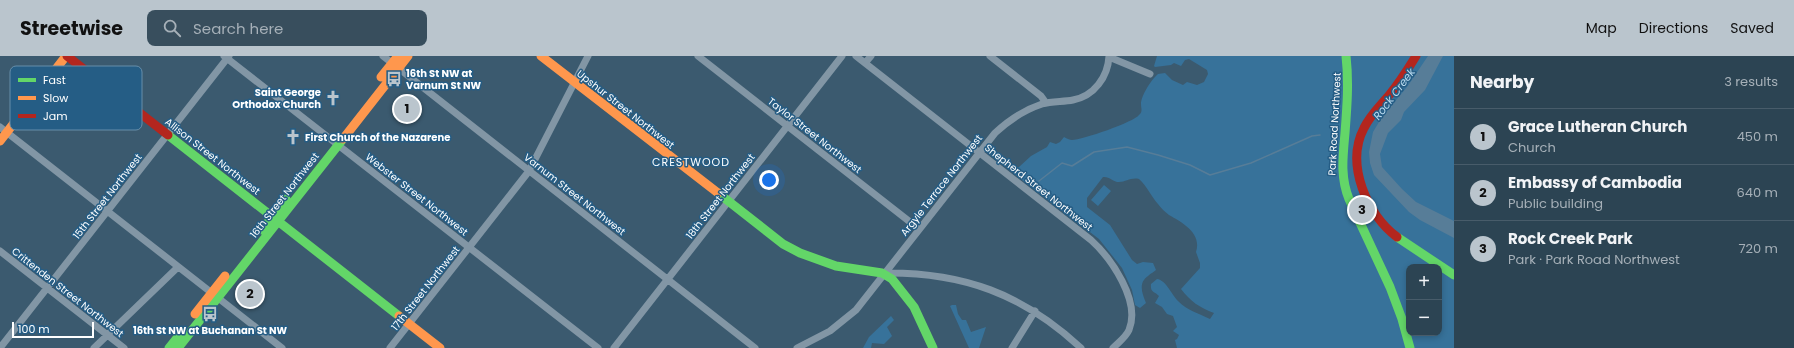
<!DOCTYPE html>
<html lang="en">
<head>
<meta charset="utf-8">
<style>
	:root { --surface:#2c4453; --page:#384e5d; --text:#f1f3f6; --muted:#a6b0b8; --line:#485c6a; --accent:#bac5cd }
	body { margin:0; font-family:Poppins,sans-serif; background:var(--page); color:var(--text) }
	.controls { position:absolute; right:12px; bottom:12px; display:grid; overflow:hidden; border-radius:8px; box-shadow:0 2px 6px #0003 }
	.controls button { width:36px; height:36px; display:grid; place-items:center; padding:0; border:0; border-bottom:1px solid var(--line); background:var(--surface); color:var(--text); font:20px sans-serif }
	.scale { position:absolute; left:12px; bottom:10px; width:82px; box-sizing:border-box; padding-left:4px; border:2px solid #fff; border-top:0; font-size:11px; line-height:14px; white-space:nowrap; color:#fff; -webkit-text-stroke:3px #255d85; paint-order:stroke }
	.you { position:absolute; left:769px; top:124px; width:14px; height:14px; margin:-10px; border:3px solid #fff; border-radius:50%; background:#1a73e8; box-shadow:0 0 0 6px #1a73e833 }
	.badge { display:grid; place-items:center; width:26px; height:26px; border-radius:50%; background:var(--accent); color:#111; font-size:13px; font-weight:700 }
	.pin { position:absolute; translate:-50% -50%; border:2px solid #fff; box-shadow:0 1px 4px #0006 }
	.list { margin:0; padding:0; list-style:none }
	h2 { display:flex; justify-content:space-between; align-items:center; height:52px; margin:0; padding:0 16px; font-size:17px }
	h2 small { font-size:13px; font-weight:400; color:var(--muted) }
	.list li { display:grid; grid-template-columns:26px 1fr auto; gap:12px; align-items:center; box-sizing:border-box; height:56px; padding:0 16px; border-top:1px solid var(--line) }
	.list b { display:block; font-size:15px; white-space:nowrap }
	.list p { margin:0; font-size:13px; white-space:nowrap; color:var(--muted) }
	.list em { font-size:13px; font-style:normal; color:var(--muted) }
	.icon { flex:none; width:22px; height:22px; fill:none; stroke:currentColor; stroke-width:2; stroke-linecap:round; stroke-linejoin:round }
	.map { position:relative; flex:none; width:1454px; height:292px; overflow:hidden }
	header { display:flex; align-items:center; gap:24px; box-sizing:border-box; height:56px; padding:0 20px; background:var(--accent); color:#111 }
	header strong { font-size:19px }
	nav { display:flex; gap:22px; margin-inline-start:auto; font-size:14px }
	.search { width:280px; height:36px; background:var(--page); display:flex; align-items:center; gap:10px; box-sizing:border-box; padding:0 14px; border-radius:8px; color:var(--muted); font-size:15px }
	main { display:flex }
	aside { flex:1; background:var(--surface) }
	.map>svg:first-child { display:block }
	.green { fill:#37729a; fill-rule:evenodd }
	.water { fill:#577d98 }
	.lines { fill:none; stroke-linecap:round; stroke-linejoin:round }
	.stream { stroke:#577d98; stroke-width:1.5 }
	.street { stroke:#8296a5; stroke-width:7 }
	.fast { stroke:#63d668; stroke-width:9 }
	.slow { stroke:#ff974d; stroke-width:9 }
	.jam { stroke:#b3261e; stroke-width:9 }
	.labels { text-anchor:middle; stroke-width:3; stroke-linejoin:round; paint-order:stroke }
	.poi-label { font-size:10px; font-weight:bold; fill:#fff; stroke:#255d85; text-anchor:start }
	.street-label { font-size:10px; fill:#fff; stroke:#255d85 }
	.water-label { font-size:11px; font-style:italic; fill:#badbef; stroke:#255d85 }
	.neighbourhood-label { font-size:11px; letter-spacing:1px; fill:#fff; stroke:#255d85 }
	.key { fill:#255d85; stroke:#668eaa; stroke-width:1 }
	.key-label { font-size:11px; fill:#fff }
</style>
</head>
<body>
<header>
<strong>Streetwise</strong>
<div class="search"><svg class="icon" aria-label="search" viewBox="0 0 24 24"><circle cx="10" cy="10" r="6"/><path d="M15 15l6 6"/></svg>Search here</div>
<nav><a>Map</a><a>Directions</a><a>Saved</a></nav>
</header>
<main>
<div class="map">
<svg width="1454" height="292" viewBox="0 0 1454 292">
	<rect width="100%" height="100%" fill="#3b5a6f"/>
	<path class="green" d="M1157 0H1454V292H1177L1175 284 1177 283 1179 279 1173 275 1177 271 1173 260 1167 258 1162 251 1155 247 1159 240C1155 235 1150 237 1151 228L1157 223C1166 224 1172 239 1178 245 1188 255 1198 257 1210 263L1214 257C1200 252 1190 245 1181 233L1200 212V207L1196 196C1202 177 1183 167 1169 159 1165 156 1161 152 1158 148 1151 140 1147 130 1139 123 1131 121 1126 126 1119 126 1113 126 1109 120 1103 121L1087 142V151L1110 169 1132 204 1137 208 1143 206 1153 207 1156 214C1154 216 1151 217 1148 220 1138 227 1142 237 1146 247L1140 252 1135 249 1132 234 1122 212 1099 183 1014 118 1015 111H1019L1031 100 1047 91 1050 86 1056 88 1060 86 1064 81C1066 82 1070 84 1072 84 1082 84 1134 66 1139 59 1143 55 1141 53 1141 48 1141 40 1151 24 1158 18L1165 17 1172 24 1183 29 1187 26 1197 29 1204 26 1208 18 1207 14 1189 3 1185 4 1181 10 1174 7 1171 9 1155 11 1154 10ZM1409 211H1439V277H1409Z
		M1104 129 1111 135 1098 150 1091 144Z
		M952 249H956L958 258 962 264H966L971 276 986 271 979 292H969L950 250Z
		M891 260 894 264 887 271 892 280 884 288 872 287 871 292H863L869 281Z"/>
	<path class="water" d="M1428 0H1443L1425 34 1404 56 1401 64 1388 77 1380 98 1382 111 1402 133 1416 146 1454 165V182L1420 164 1409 156 1374 119 1370 107 1369 96 1373 76 1382 61 1407 31Z"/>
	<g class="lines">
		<path class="stream" d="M1039 125 1062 107 1072 110 1094 96 1127 91 1158 99 1190 109 1210 119 1251 107 1312 80 1320 79"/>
		<path class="street" d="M224 0 598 292
			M383 0 755 292
			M698 0 919 173
			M856 0 1091 184C1111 202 1141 245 1129 274 1126 281 1119 286 1113 292
			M990 0 1041 40 1046 47
			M1109 1 1150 18
			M865 7 871 0
			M0 71 282 292
			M0 195 124 292
			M884 217C963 216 1023 238 1081 292
			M0 292 229 0
			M94 292 178 211
			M390 292 529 115 588 0
			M614 292 842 0
			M797 292 830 275 856 254 995 77C1009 64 1024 54 1042 48 1052 45 1063 46 1073 44 1094 40 1108 21 1109 0
			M1012 292 1035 255"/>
		<path class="fast" d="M1346 0C1349 26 1347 51 1345 77 1343 100 1340 121 1349 143L1390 231 1402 263 1410 292
			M168 79 399 260
			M718 137 783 188 800 197 836 210 882 217 892 223 914 251 933 292
			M262 174 286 143
			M1397 181 1454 219
			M169 292 181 277
			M178 292 343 83"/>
		<path class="slow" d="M541 0 718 137
			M381 21 398 0
			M343 83 408 0
			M0 85 66 0
			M195 258 225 220
			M399 260 440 292"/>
		<path class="jam" d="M67 0 168 79
			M1397 181C1367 159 1345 108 1364 72 1370 59 1381 49 1390 38 1400 26 1408 13 1416 0"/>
	</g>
	<defs>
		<symbol id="bus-bare" viewBox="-9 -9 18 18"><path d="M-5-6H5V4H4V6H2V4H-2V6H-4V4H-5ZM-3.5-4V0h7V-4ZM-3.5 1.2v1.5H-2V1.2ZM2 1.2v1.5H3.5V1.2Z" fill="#bac5cd" stroke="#255d85" stroke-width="2.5" paint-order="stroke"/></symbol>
		<symbol id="church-bare" viewBox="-9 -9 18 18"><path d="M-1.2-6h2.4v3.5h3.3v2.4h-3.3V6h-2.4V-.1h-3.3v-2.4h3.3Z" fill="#bac5cd" stroke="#255d85" stroke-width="2.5" paint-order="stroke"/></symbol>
	</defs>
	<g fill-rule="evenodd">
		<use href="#bus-bare" x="383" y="12" width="22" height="22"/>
		<use href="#church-bare" x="322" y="31" width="22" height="22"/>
		<use href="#church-bare" x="282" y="70" width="22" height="22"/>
		<use href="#bus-bare" x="199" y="247" width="22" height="22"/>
	</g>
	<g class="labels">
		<g class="poi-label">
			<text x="406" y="21">16th St NW at<tspan x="406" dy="12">Varnum St NW</tspan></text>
			<text x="321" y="40" text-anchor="end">Saint George<tspan x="321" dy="12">Orthodox Church</tspan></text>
			<text x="305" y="85">First Church of the Nazarene</text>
			<text x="210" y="278" text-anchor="middle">16th St NW at Buchanan St NW</text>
		</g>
		<g class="street-label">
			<text transform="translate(626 53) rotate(38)" y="4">Upshur Street Northwest</text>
			<text transform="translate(1334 68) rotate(-87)" y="4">Park Road Northwest</text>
			<text transform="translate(815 79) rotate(38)" y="4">Taylor Street Northwest</text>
			<text transform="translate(213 100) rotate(38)" y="4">Allison Street Northwest</text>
			<text transform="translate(941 129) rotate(-52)" y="4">Argyle Terrace Northwest</text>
			<text transform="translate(1039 131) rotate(38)" y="4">Shepherd Street Northwest</text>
			<text transform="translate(417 138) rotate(38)" y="4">Webster Street Northwest</text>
			<text transform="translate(575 138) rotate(38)" y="4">Varnum Street Northwest</text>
			<text transform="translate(284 139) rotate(-52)" y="4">16th Street Northwest</text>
			<text transform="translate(107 140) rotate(-52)" y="4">15th Street Northwest</text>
			<text transform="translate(720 140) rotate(-52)" y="4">18th Street Northwest</text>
			<text transform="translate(425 232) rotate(-52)" y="4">17th Street Northwest</text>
			<text transform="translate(68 236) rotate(38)" y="4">Crittenden Street Northwest</text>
		</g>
		<g class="water-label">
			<text transform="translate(1394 38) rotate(-53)" y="4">Rock Creek</text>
		</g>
		<g class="neighbourhood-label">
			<text x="691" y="110">CRESTWOOD</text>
		</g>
	</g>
	<rect x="10" y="10" width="132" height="64" rx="6" class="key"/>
	<rect x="18" y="22" width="18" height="4" fill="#63d668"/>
	<rect x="18" y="40" width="18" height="4" fill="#ff974d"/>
	<rect x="18" y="58" width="18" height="4" fill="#b3261e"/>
	<g class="key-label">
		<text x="43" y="28">Fast</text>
		<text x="43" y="46">Slow</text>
		<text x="43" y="64">Jam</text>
	</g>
</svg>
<div class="controls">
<button>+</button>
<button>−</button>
</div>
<div class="scale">100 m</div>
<div class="you"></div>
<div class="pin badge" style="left:407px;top:53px">1</div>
<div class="pin badge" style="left:250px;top:238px">2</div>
<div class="pin badge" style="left:1362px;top:154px">3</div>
</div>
<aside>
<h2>Nearby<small>3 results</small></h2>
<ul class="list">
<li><span class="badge">1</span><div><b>Grace Lutheran Church</b><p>Church</p></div><em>450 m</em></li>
<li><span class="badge">2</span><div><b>Embassy of Cambodia</b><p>Public building</p></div><em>640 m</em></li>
<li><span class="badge">3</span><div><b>Rock Creek Park</b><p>Park · Park Road Northwest</p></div><em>720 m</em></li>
</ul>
</aside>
</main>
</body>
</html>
